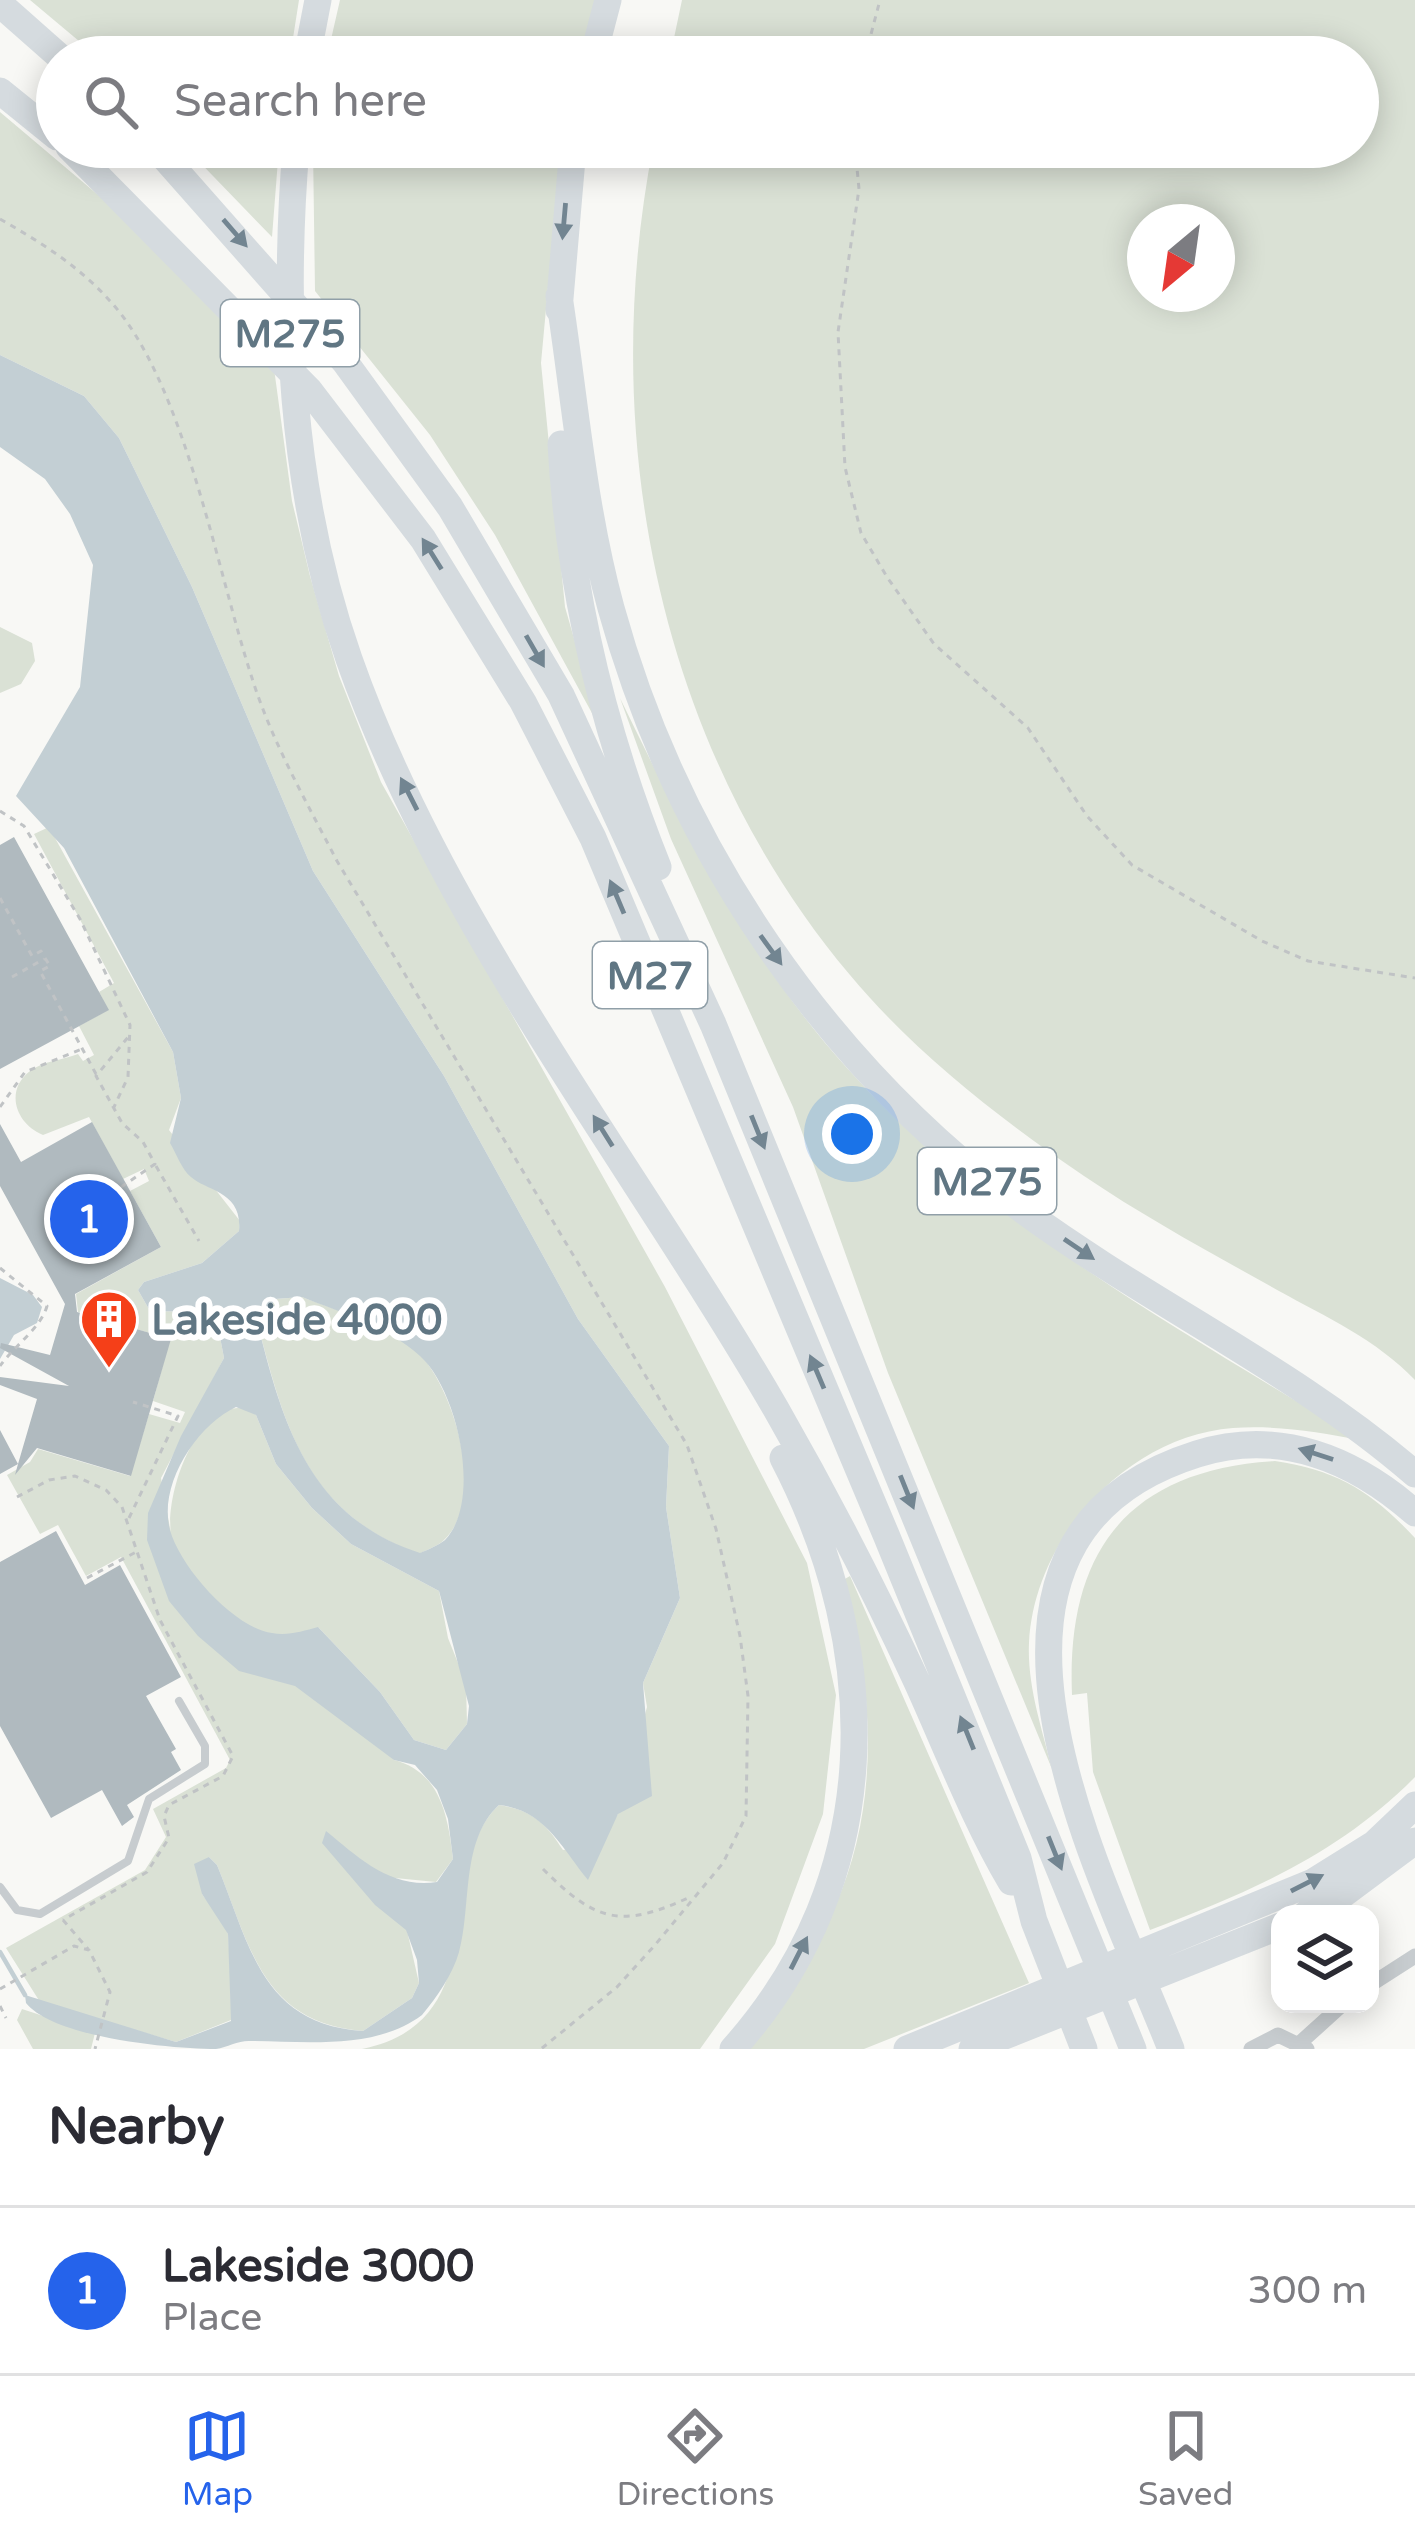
<!DOCTYPE html>
<html lang="en">
<head>
<meta charset="utf-8">
<style>
	:root { --surface:#fff; --page:#f7f7f7; --text:#2b2b33; --muted:#7c7c81; --line:#e1e1e2; --accent:#2563eb }
	body { margin:0; font-family:"Varela Round",sans-serif; background:var(--page); color:var(--text) }
	.controls { position:absolute; right:36px; bottom:36px; display:grid; overflow:hidden; border-radius:24px; box-shadow:0 6px 30px #0003 }
	.controls button { width:108px; height:108px; display:grid; place-items:center; padding:0; border:0; border-bottom:3px solid var(--line); background:var(--surface); color:var(--text); font:60px sans-serif }
	.compass { position:absolute; left:1127px; top:204px; width:108px; height:108px; border-radius:50%; background:var(--surface); box-shadow:0 6px 30px #0003; rotate:209deg }
	.you { position:absolute; left:852px; top:1134px; width:42px; height:42px; margin:-30px; border:9px solid #fff; border-radius:50%; background:#1a73e8; box-shadow:0 0 0 18px #1a73e833 }
	.badge { display:grid; place-items:center; width:78px; height:78px; border-radius:50%; background:var(--accent); color:#fff; font-size:39px; font-weight:700 }
	.pin { position:absolute; translate:-50% -50%; border:6px solid #fff; box-shadow:0 3px 12px #0006 }
	.list { margin:0; padding:0; list-style:none }
	h2 { display:flex; justify-content:space-between; align-items:center; height:156px; margin:0; padding:0 48px; font-size:51px }
	h2 small { font-size:39px; font-weight:400; color:var(--muted) }
	.list li { display:grid; grid-template-columns:78px 1fr auto; gap:36px; align-items:center; box-sizing:border-box; height:168px; padding:0 48px; border-top:3px solid var(--line) }
	.list b { display:block; font-size:45px; white-space:nowrap }
	.list p { margin:0; font-size:39px; white-space:nowrap; color:var(--muted) }
	.list em { font-size:39px; font-style:normal; color:var(--muted) }
	.icon { flex:none; width:66px; height:66px; fill:none; stroke:currentColor; stroke-width:2; stroke-linecap:round; stroke-linejoin:round }
	.map { position:relative; flex:none; width:1415px; height:2049px; overflow:hidden }
	.search { position:absolute; background:var(--surface); box-shadow:0 6px 30px #0003; left:36px; right:36px; top:36px; height:132px; display:flex; align-items:center; gap:30px; box-sizing:border-box; padding:0 42px; border-radius:66px; color:var(--muted); font-size:45px }
	.sheet { height:324px; background:var(--surface) }
	nav { display:flex; justify-content:space-around; align-items:center; box-sizing:border-box; height:168px; border-top:3px solid var(--line); background:var(--surface); font-size:33px; color:var(--muted) }
	nav a { display:grid; justify-items:center; gap:6px }
	nav .on { color:var(--accent) }
	.map>svg:first-child { display:block }
	.green { fill:#dae1d5; fill-rule:evenodd }
	.water { fill:#c3cfd4; fill-rule:evenodd }
	.lines { fill:none; stroke-linecap:round; stroke-linejoin:round }
	.stream { stroke:#c3cfd4; stroke-width:4.5 }
	.building { fill:#b0babf }
	.path { stroke:#c0c3c5; stroke-width:3; stroke-dasharray:6 6; stroke-linecap:butt }
	.service { stroke:#c7cccf; stroke-width:8 }
	.minor { stroke:#c7cccf; stroke-width:15 }
	.motorway { stroke:#d5dbdf; stroke-width:27 }
	.oneway { fill:#728591 }
	.labels { text-anchor:middle; stroke-width:12; stroke-linejoin:round; paint-order:stroke }
	.shield { fill:#fff; stroke:#909fa8; stroke-width:3 }
	.shield-label { font-size:39px; font-weight:bold; fill:#607683 }
	.poi-label { font-size:42px; font-weight:bold; fill:#607683; stroke:#fff; text-anchor:start }
</style>
</head>
<body>
<div class="map">
<svg width="1415" height="2049" viewBox="0 0 1415 2049">
	<rect width="100%" height="100%" fill="#f8f8f5"/>
	<path class="green" d="M30 0H299L290 57H98Z
		M340 0H597L581 57H327Z
		M682 0H1415V1380C1377 1340 1326 1317 1279 1291 1213 1254 1146 1218 1084 1176 1000 1119 915 1053 850 975 658 747 597 436 653 147H1358V57H670ZM1145 222H1217V294H1145Z
		M0 112 149 238 273 361 292 501 310 576 339 676 381 782 665 1287 807 1563 836 1695 823 1814 775 1944 700 2049H362C500 2021 432 1866 499 1805 532 1810 546 1823 563 1850L600 1844 618 1814 647 1707 643 1683 680 1598 666 1507 669 1446 578 1319 444 1076 313 871 192 587 119 438 84 396 0 355Z
		M185 147H279L272 237Z
		M313 147H561L541 363 565 607 599 726 495 535 430 435 315 291Z
		M0 627 32 643 35 661 21 684 0 693Z
		M620 698C683 828 749 960 847 1068 990 1227 1182 1330 1360 1440 1319 1432 1276 1425 1233 1428 1127 1436 1034 1538 1029 1643 1027 1685 1042 1729 1052 1769L888 1373 793 1107 671 839Z
		M49 827 173 1052 181 1098 169 1130 240 1221 239 1231 202 1263 144 1282 138 1290 150 1311 203 1312 220 1337 224 1358 161 1478 171 1534C165 1495 195 1402 246 1408L256 1415 276 1464 312 1508 351 1544 439 1591 448 1638 466 1683 467 1724 446 1750 414 1740 380 1692 318 1627 394 1760C441 1772 448 1817 453 1859L436 1882 395 1878 419 1983 412 1998 363 2031C262 2023 250 1946 217 1865L209 1857 202 1894C210 1905 225 1922 228 1934 229 1939 232 2015 231 2020L176 2042 40 2002 6 1948 145 1870 166 1837 153 1809 226 1768 230 1760 121 1557 86 1576 58 1525 40 1534 7 1475 30 1462 38 1449 130 1476 149 1414 180 1423 185 1412 153 1401 170 1339 78 1312 76 1294 161 1247 130 1191 149 1181 144 1169 123 1179 89 1117 43 1135C16 1124 4 1091 30 1071 43 1061 63 1060 78 1054L83 1061 94 1055 79 1026 108 1010 99 992 114 983 34 834Z
		M302 1297C340 1312 397 1326 424 1359 456 1398 486 1500 444 1540 438 1546 426 1550 419 1554 309 1514 286 1432 259 1329L275 1299Z
		M1275 1461C1339 1471 1371 1491 1415 1538V1777C1339 1854 1250 1892 1150 1930L1093 1772 1087 1693 1072 1695C1066 1551 1128 1470 1275 1461Z
		M850 1576 1029 1983 864 2049H749C777 2003 813 1956 835 1906 881 1804 874 1685 843 1580Z
		M22 2009 95 2033 91 2049H33L17 2020Z"/>
	<path class="water" d="M0 355 84 396 119 438 192 587 313 871 444 1076 578 1319 669 1446 666 1507 680 1598 643 1683 652 1796 618 1814 588 1880C561 1847 545 1810 499 1805 460 1841 472 1906 459 1952 453 1974 437 1997 422 2015 377 2049 312 2042 251 2041 239 2040 228 2047 216 2049 173 2049 54 2038 26 2003L25 1995 176 2042 231 2021 228 1934 202 1894 194 1864 209 1857 217 1865C250 1945 261 2024 363 2031L412 1998 419 1983 417 1960 406 1930 375 1905 322 1843 326 1831C359 1858 391 1889 437 1882L453 1859 448 1819 437 1790 415 1765 394 1760 295 1686 239 1671 198 1636 169 1601 147 1540 148 1513 181 1436 224 1358 220 1337 203 1312 150 1311 138 1290 144 1282 202 1263 239 1231C243 1191 206 1191 191 1177 182 1170 176 1153 170 1143L181 1098 173 1052 64 848 16 796 80 687 93 565 70 514 45 479 0 447ZM302 1297C342 1313 387 1326 420 1356 457 1389 483 1500 445 1540 439 1545 427 1550 420 1553 312 1518 284 1429 259 1329L275 1299ZM236 1407 256 1415 276 1464 312 1508 351 1544 439 1591 469 1706 467 1724 446 1750 414 1740 380 1692 318 1627C303 1631 288 1636 272 1633 234 1628 180 1567 170 1530 158 1485 196 1426 236 1407Z
		M0 1278 33 1295 42 1307 37 1323 14 1335 0 1359Z"/>
	<g class="lines">
		<path class="stream" d="M0 1952 25 1995"/>
	</g>
	<path class="building" d="M14 837 109 1010 0 1069V845Z
		M92 1122 161 1247 75 1294 77 1312 171 1339 131 1476 37 1448 15 1475 18 1464 0 1474V1430L18 1464 37 1399 0 1385V1377L69 1386 0 1348 1 1343 50 1355 65 1304 0 1186V1124L21 1162Z
		M56 1531 85 1585 120 1565 181 1677 146 1696 176 1749 171 1752 181 1770 127 1805 134 1817 122 1826 102 1790 51 1818 0 1726V1562Z"/>
	<g class="lines">
		<path class="path" d="M865 57 880 0
			M855 147 859 189 838 332 845 467 861 533 887 577 934 644 1028 728 1087 816 1132 865 1262 941 1308 961 1415 978
			M0 219C40 242 79 266 110 301 184 381 217 571 252 678 272 742 306 801 337 861L687 1445 716 1529 740 1636 748 1696 746 1816 723 1863 655 1945 617 1987 541 2049
			M0 811 24 826 80 919 130 1025 128 1077 114 1107
			M0 898 32 956 41 951 45 957
			M45 958 50 966 40 971 96 1074
			M12 977 44 959
			M0 1107 25 1072 82 1049
			M156 1166 199 1241
			M111 1194 155 1164 143 1142 122 1123 96 1076 129 1036
			M0 1268 47 1306C41 1328 14 1346 0 1366
			M17 1497 49 1480 75 1476 106 1490 122 1507 160 1620 233 1756 223 1776 169 1805 164 1816 169 1838 147 1872 63 1920
			M129 1518 178 1416 133 1402
			M87 1578 138 1551
			M543 1869C596 1922 621 1929 690 1897
			M63 1920 88 1949
			M0 1989 74 1946 89 1950 110 1992 95 2049
			M0 2006 6 2018"/>
		<path class="service" d="M0 1887 17 1910 40 1914 128 1861 149 1799 205 1764V1746L179 1701"/>
		<path class="minor" d="M1370 1985 1415 1956
			M1301 2042 1343 2004
			M1251 2049 1278 2035 1307 2049"/>
		<path class="motorway" d="M0 4 60 57
			M307 57 318 0
			M593 57 608 0
			M0 91 57 137
			M69 147 309 390 423 539 523 702 593 838 887 1537 1018 1858 1034 1921 1084 2049
			M155 147 345 362 450 507 561 695 713 1024 1133 2049
			M296 147C282 318 291 495 349 659 441 921 637 1169 776 1409 827 1498 874 1589 917 1682 947 1748 974 1819 1011 1882
			M559 296C575 400 583 506 611 608 677 847 824 1064 1024 1211 1151 1304 1296 1371 1415 1474
			M559 310 573 147
			M561 444C569 591 603 730 658 867
			M1306 1914 1337 1899 1415 1841
			M733 2049C886 1878 884 1652 783 1458
			M907 2049 1313 1882 1374 1844 1415 1805
			M972 2049 1280 1926
			M1171 2049C1103 1875 920 1541 1197 1454 1279 1428 1354 1459 1415 1513"/>
	</g>
	<defs><path id="oneway-solid" d="M-6-.8H1V-3.2L6.5 0L1 3.2V.8H-6Z" transform="scale(3)"/></defs>
	<g class="oneway">
		<use href="#oneway-solid" transform="translate(564 221) rotate(95)"/>
		<use href="#oneway-solid" transform="translate(235 233) rotate(49)"/>
		<use href="#oneway-solid" transform="translate(432 554) rotate(-122)"/>
		<use href="#oneway-solid" transform="translate(535 651) rotate(60)"/>
		<use href="#oneway-solid" transform="translate(409 794) rotate(-117)"/>
		<use href="#oneway-solid" transform="translate(617 897) rotate(-113)"/>
		<use href="#oneway-solid" transform="translate(771 950) rotate(54)"/>
		<use href="#oneway-solid" transform="translate(603 1131) rotate(-122)"/>
		<use href="#oneway-solid" transform="translate(758 1132) rotate(68)"/>
		<use href="#oneway-solid" transform="translate(1079 1249) rotate(34)"/>
		<use href="#oneway-solid" transform="translate(817 1372) rotate(-113)"/>
		<use href="#oneway-solid" transform="translate(1316 1454) rotate(-162)"/>
		<use href="#oneway-solid" transform="translate(907 1492) rotate(68)"/>
		<use href="#oneway-solid" transform="translate(967 1733) rotate(-112)"/>
		<use href="#oneway-solid" transform="translate(1055 1853) rotate(68)"/>
		<use href="#oneway-solid" transform="translate(1307 1883) rotate(-27)"/>
		<use href="#oneway-solid" transform="translate(799 1953) rotate(-63)"/>
	</g>
	<defs>
		<symbol id="building-pin" viewBox="-11 -11 22 30"><path d="M0 17L-7.5 6A9.5 9.5 0 1 1 7.5 6Z" fill="#f53f18" stroke="#fff"/><path d="M-4-6H4V6H1V3H-1V6H-4ZM-2.5-4.3h1.7v1.8h-1.7ZM.8-4.3h1.7v1.8H.8ZM-2.5-1h1.7V.8h-1.7ZM.8-1h1.7V.8H.8Z" fill="#fff"/></symbol>
	</defs>
	<g fill-rule="evenodd">
		<use href="#building-pin" x="76" y="1286" width="66" height="90"/>
	</g>
	<g class="labels">
		<g class="shield">
			<rect x="221" y="300" width="138" height="66" rx="9"/>
			<rect x="593" y="942" width="114" height="66" rx="9"/>
			<rect x="918" y="1148" width="138" height="66" rx="9"/>
		</g>
		<g class="shield-label">
			<text x="290" y="347">M275</text>
			<text x="650" y="989">M27</text>
			<text x="987" y="1195">M275</text>
		</g>
		<g class="poi-label">
			<text x="151" y="1334">Lakeside 4000</text>
		</g>
	</g>
</svg>
<div class="controls">
<button><svg class="icon" aria-label="layers" viewBox="0 0 24 24"><path d="M12 4l9 5-9 5-9-5zM3 14l9 5 9-5"/></svg></button>
</div>
<svg class="compass" viewBox="-18 -18 36 36"><path d="M0-13l5 13h-10z" fill="#e53935"/><path d="M0 13l5-13h-10z" fill="#7c7c81"/></svg>
<div class="you"></div>
<div class="pin badge" style="left:89px;top:1219px">1</div>
<div class="search"><svg class="icon" aria-label="search" viewBox="0 0 24 24"><circle cx="10" cy="10" r="6"/><path d="M15 15l6 6"/></svg>Search here</div>
</div>
<section class="sheet">
<h2>Nearby<small></small></h2>
<ul class="list">
<li><span class="badge">1</span><div><b>Lakeside 3000</b><p>Place</p></div><em>300 m</em></li>
</ul>
</section>
<nav>
<a class="on"><svg class="icon" aria-label="map" viewBox="0 0 24 24"><path d="M3 6l6-2 6 2 6-2v14l-6 2-6-2-6 2zM9 4v14M15 6v14"/></svg>Map</a>
<a><svg class="icon" aria-label="directions" viewBox="0 0 24 24"><path d="M12 3l9 9-9 9-9-9zM9 14v-3h6M13 9l2 2-2 2"/></svg>Directions</a>
<a><svg class="icon" aria-label="saved" viewBox="0 0 24 24"><path d="M7 4h10v16l-5-4-5 4z"/></svg>Saved</a>
</nav>
</body>
</html>
